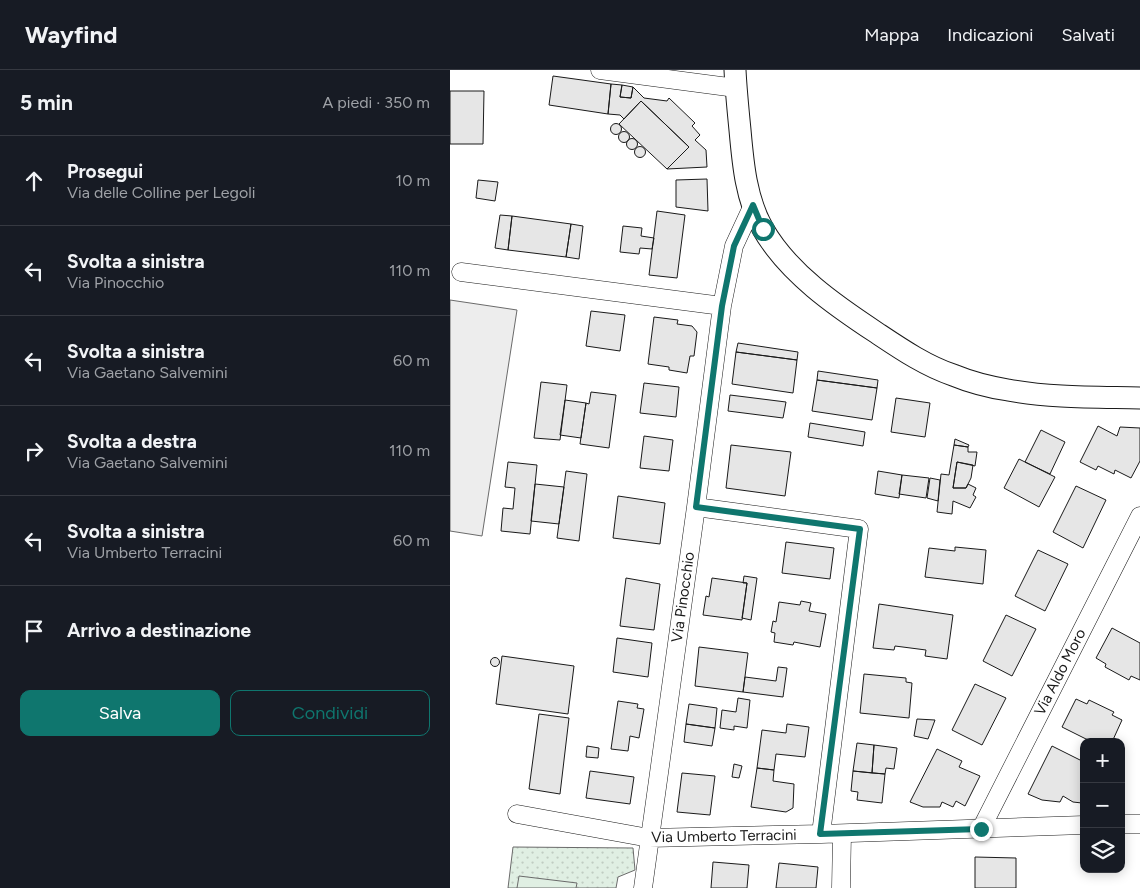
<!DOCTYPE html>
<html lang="it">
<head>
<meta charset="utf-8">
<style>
	:root { --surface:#171b24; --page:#20242c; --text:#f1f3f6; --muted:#9ea1a6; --line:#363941; --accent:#0f766e }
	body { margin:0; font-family:Figtree,sans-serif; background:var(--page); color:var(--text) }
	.controls { position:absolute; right:15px; bottom:15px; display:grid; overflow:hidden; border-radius:10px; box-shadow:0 2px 12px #0003 }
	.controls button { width:45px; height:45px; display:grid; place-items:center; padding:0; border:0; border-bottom:1px solid var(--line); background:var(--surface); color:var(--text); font:25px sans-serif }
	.stop { position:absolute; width:15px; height:15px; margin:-11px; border:4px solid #0f766e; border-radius:50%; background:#fff }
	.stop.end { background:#0f766e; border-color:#fff; box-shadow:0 1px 5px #0008 }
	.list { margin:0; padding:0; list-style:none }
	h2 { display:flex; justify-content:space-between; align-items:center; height:65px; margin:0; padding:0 20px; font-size:21px }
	h2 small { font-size:16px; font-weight:400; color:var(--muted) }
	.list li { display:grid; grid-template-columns:32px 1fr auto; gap:15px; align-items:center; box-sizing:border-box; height:90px; padding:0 20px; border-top:1px solid var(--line) }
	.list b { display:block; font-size:19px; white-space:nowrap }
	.list p { margin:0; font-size:16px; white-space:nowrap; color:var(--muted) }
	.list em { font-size:16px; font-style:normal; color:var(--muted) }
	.actions { display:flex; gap:10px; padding:15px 20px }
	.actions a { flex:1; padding:11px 0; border:1px solid var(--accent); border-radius:10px; text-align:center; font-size:18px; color:var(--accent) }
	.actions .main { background:var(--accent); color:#fff }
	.icon { flex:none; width:28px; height:28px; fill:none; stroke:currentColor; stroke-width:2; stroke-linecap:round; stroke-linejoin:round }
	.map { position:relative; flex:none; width:690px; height:818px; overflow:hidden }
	header { display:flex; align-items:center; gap:30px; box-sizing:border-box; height:70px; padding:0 25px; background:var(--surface); border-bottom:1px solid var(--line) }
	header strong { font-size:24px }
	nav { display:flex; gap:28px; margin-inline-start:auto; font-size:18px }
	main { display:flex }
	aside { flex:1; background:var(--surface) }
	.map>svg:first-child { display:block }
	.grass { fill:url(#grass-dots); stroke:#6a6a6a }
	.pitch { fill:#e0efe3; stroke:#6a6a6a }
	.parking { fill:#ededed; stroke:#6a6a6a }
	.building { fill:#e6e6e6; stroke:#1a1a1a }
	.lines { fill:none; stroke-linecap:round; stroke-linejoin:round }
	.minor-casing { stroke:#1a1a1a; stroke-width:19 }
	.tertiary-casing { stroke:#1a1a1a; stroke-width:23 }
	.minor { stroke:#fff; stroke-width:18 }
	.tertiary { stroke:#fff; stroke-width:21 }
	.route { stroke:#0f766e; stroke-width:6 }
	.labels { text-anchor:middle; stroke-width:4; stroke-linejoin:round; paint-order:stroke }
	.street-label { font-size:15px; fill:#1a1a1a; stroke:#fff }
</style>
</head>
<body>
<header>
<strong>Wayfind</strong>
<nav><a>Mappa</a><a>Indicazioni</a><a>Salvati</a></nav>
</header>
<main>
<aside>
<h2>5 min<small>A piedi · 350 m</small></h2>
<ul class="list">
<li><svg class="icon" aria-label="ahead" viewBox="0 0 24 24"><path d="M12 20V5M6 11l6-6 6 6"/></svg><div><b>Prosegui</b><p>Via delle Colline per Legoli</p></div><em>10 m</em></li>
<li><svg class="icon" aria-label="left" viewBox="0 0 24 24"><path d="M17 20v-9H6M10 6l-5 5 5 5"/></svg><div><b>Svolta a sinistra</b><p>Via Pinocchio</p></div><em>110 m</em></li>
<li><svg class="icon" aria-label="left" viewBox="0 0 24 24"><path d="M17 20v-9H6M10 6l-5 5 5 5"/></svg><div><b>Svolta a sinistra</b><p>Via Gaetano Salvemini</p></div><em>60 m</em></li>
<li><svg class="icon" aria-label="right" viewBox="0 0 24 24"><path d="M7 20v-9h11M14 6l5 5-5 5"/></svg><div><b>Svolta a destra</b><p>Via Gaetano Salvemini</p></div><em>110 m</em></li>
<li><svg class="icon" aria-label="left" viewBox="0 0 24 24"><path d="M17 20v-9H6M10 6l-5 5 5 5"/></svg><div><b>Svolta a sinistra</b><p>Via Umberto Terracini</p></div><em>60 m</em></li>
<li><svg class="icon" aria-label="arrive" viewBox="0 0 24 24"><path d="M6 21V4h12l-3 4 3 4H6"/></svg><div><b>Arrivo a destinazione</b></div></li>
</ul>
<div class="actions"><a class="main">Salva</a><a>Condividi</a></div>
</aside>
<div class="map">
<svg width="690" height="818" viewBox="0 0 690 818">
	<defs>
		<pattern id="grass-dots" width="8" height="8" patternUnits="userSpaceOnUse" patternTransform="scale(1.25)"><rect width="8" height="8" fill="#e0efe3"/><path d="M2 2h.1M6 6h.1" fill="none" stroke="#c0ccc2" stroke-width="1.8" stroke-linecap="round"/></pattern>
	</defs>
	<rect width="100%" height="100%" fill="#fff"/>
	<path class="grass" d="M63 777 183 778 185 800 168 807 166 818H58Z"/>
	<path class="pitch" d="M69 806 127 813 126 818H67Z"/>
	<path class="parking" d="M0 230 67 240 32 466 0 461Z"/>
	<path class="building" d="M103 6 161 14 158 44 99 35Z
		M161 14 172 15 170 27 181 28 183 17 194 28 217 31 219 28 245 53 242 56 250 65 245 70 256 80 257 97 217 99 239 77 191 31 174 49 170 45 158 44Z
		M172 15 183 17 181 28 170 27Z
		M0 21H34L33 74H0Z
		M191 31 239 77 217 99 169 54Z
		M160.5 59a5.5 5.5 0 1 1 11 0a5.5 5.5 0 1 1-11 0Z
		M168.5 67a5.5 5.5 0 1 1 11 0a5.5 5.5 0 1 1-11 0Z
		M176.5 74a5.5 5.5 0 1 1 11 0a5.5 5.5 0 1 1-11 0Z
		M184.5 82a5.5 5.5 0 1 1 11 0a5.5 5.5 0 1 1-11 0Z
		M257 109 258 141 226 137V110Z
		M28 110 48 112 45 131 26 128Z
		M207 141 235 145 227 208 199 205Z
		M50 145 62 146 58 180 45 178Z
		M62 146 121 154 116 187 58 180Z
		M121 154 133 156 129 189 116 187Z
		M173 156 192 158 191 166 204 168 202 179 190 178 189 184 170 182Z
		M141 241 175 245 170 281 136 276Z
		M204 247 228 250 227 254 242 256 247 262 244 286H240L237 303 219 300V297L198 294Z
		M288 273 348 282 347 290 286 282Z
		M286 282 347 290 343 323 282 314Z
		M368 301 428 310 427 318 367 310Z
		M367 310 427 318 422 350 362 341Z
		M91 312 117 315 110 370 84 368Z
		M194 313 229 317 226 347 190 343Z
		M141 322 166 325 159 378 130 374 136 333 139 334Z
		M280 325 336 332 333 348 278 341Z
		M446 328 480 333 475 367 441 362Z
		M115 330 136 333 131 368 110 365Z
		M360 353 415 362 413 376 358 367Z
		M648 356 667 366 670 357 690 358V391L681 408 665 400 664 404 648 396 646 400 630 392Z
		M591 360 615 372 600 404 575 392Z
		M194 366 223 370 219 401 190 398Z
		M505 369 519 375 518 377 504 375Z
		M281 375 341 382 335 426 276 418Z
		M504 375 518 377V382H527L525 396 507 392 503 418H516L518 414 526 418 523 425 526 427 520 438 503 431 502 444 487 442 491 404 499 405Z
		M569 389 605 407 589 437 554 418Z
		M58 392 87 395 80 464 51 461 53 438 63 439 65 418 55 417Z
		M507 392 523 395 521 408 516 418H503Z
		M116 401 137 404 129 471 107 468Z
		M428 401 452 405 449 428 425 424Z
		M452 405 479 408 476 428 449 424Z
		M480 408 490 410 488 431 477 428Z
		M85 414 114 417 109 454 81 451Z
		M626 416 656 430 633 478 603 462Z
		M168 426 215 433 210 474 163 468Z
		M336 472 384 478 380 509 332 503Z
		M505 477 536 480 533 514 475 507 479 478 505 481Z
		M588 480 618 494 595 541 565 526Z
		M294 506 307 508 301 550 292 548 297 513H293Z
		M176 508 210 514 204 560 170 556Z
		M262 508 297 513 292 550 253 545 256 526 259 527Z
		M351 531 361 533 359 541 376 544 370 577 344 572 343 575 324 572 325 563 321 562 323 551 326 552 329 532 350 535Z
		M429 534 503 545 497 589 475 586 476 580 445 576 444 580 423 578Z
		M556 545 586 559 562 606 533 591Z
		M662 558 690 573V610L681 606 679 610 655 597 656 594 646 588Z
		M167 568 202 573 198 607 163 602Z
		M249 577 298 583 293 622 245 616Z
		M52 586 124 596 118 644 46 634Z
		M40.5 592a4.5 4.5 0 1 1 9 0a4.5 4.5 0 1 1-9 0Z
		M328 597 337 598 333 627 293 622 295 607 326 611Z
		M414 604 456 608V612L462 613 459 648 410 643Z
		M525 614 556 628 532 675 502 660Z
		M288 628 300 630 297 658 284 656V660L270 658 272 640 286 642Z
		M626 629 637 634 639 630 664 642 662 645 672 650 662 672H642L612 657Z
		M168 631 188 634 187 638 194 639 189 668 180 666 178 681 161 679Z
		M239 634 267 638 265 658 236 654Z
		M89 644 119 648 110 724 79 719Z
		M467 649 485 650 478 669 464 666Z
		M236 654 265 658 262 676 234 672Z
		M337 654 359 657 355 687 326 684 324 700 307 698 312 660 336 663Z
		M407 673 424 675 422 703 403 701Z
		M424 675 447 678 444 699 436 698 435 704 422 703Z
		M137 676 149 678 148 688 136 687Z
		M602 676 634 692 632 733 623 732 613 726 610 732 592 730 578 724Z
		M487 679 512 691 509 697 530 706 515 736 506 731 503 737 492 732 490 737H473L460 732Z
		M284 694 292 696 289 708 282 707Z
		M307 698 324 700 323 711 344 714 343 738 336 742 301 737Z
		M140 701 184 707 180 734 136 728Z
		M403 701 435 704 432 733 407 730 408 722 401 721Z
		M232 703 265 706 260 745 227 742Z
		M525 787 566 788V818H525Z
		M263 792 299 795 297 818H261Z
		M329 793 368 797 366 818H326Z"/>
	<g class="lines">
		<defs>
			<path id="minor" d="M150 0 286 18
				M11 202 272 236
				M246 437 409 459 371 764
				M67 744 199 768 371 764 634 755
				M671 754H690
				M531 759 690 446
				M193 818 246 437 272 236 284 176 303 135
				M391 818 392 764"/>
			<path id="tertiary" d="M285 0C286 20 288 40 290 60 293 94 296 129 313 159 338 203 386 236 427 263 451 279 476 296 503 305 520 312 539 317 558 320 601 328 646 327 690 328"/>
		</defs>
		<use href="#minor" class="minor-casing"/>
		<use href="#tertiary" class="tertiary-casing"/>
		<use href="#minor" class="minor"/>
		<use href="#tertiary" class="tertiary"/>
	</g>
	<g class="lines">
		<path class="route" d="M313 159 303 135 284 176 272 236 246 437 410 459 370 764 531 759"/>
	</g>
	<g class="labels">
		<g class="street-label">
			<text transform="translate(233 527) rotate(-82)" y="5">Via Pinocchio</text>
			<text transform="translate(610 602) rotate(-63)" y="5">Via Aldo Moro</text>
			<text transform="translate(274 766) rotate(-1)" y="5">Via Umberto Terracini</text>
		</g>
	</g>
</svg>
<div class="controls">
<button>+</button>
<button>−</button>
<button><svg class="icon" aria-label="layers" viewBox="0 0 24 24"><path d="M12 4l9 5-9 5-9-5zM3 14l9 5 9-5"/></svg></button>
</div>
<div class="stop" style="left:313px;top:159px"></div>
<div class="stop end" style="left:531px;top:759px"></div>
</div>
</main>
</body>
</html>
